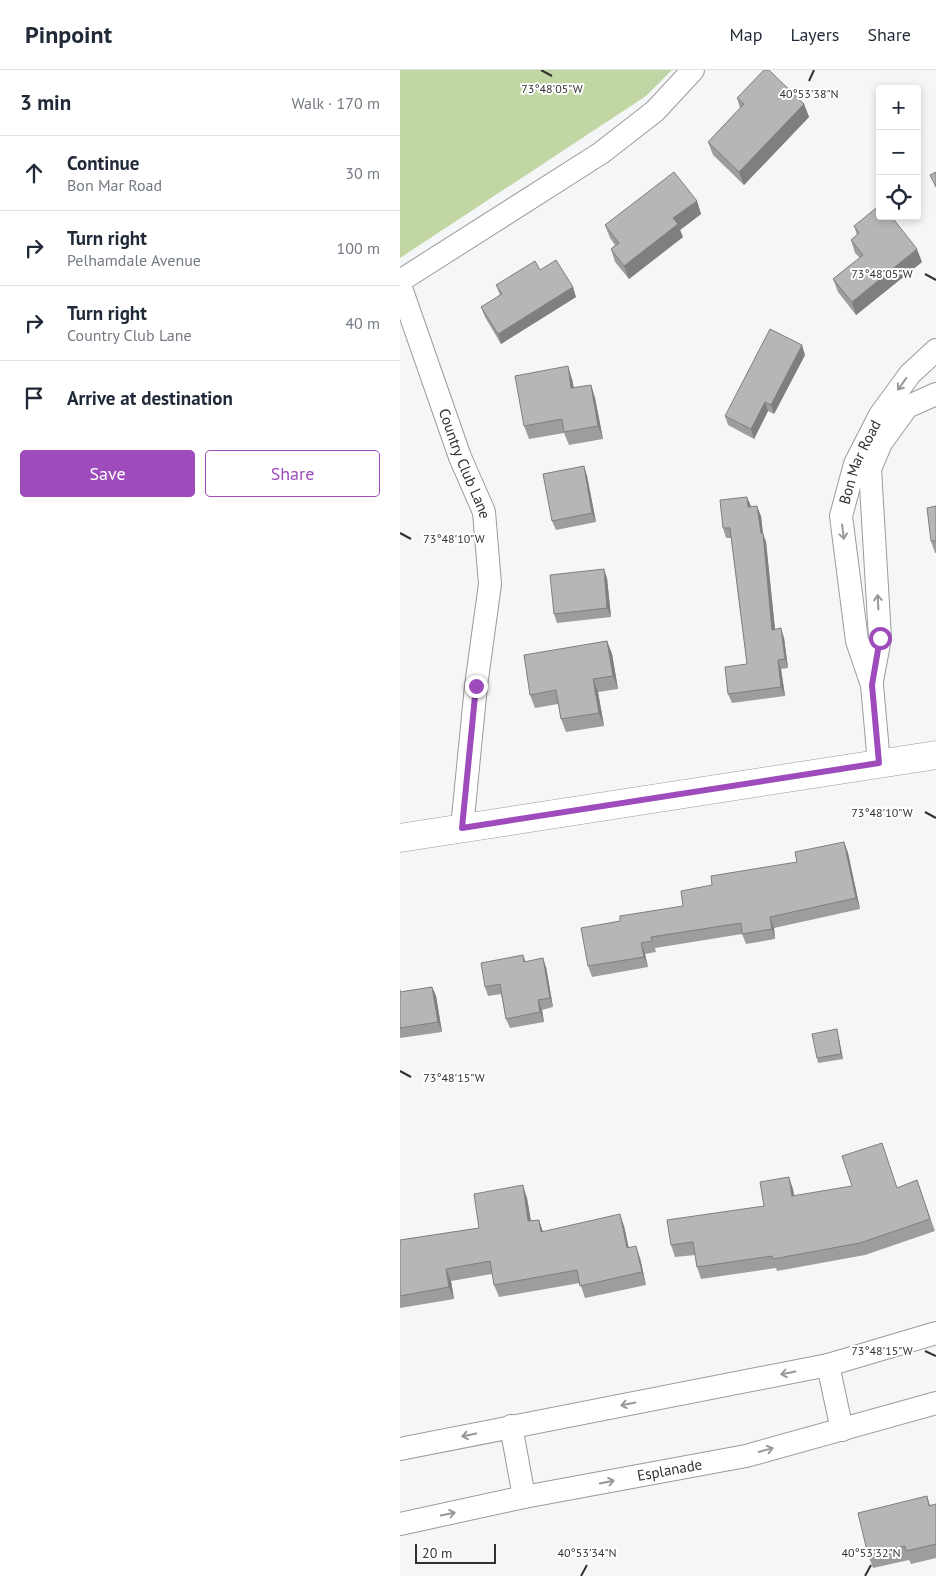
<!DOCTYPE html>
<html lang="en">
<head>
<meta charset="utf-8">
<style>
	:root { --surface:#fff; --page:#f2f2f3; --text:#1f2937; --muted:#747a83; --line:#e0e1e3; --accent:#9e4cbc }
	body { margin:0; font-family:"PT Sans",sans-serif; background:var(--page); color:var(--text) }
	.controls { position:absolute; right:15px; top:15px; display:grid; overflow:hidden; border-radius:5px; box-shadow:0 2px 8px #0003 }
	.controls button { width:45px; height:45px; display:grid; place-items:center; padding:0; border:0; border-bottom:1px solid var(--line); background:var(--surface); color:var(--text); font:25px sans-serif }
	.scale { position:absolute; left:15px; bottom:12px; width:81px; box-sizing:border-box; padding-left:5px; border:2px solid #313132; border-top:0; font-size:14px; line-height:18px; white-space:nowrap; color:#313132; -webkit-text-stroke:4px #fff; paint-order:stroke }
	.stop { position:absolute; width:15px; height:15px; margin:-11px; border:4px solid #9e4cbc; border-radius:50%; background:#fff }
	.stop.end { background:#9e4cbc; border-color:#fff; box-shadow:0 1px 5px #0008 }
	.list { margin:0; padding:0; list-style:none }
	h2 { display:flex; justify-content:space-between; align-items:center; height:65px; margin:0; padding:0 20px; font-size:21px }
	h2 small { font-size:16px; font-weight:400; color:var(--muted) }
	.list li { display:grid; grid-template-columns:32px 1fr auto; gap:15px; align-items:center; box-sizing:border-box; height:75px; padding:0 20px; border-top:1px solid var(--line) }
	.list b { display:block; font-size:19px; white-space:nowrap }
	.list p { margin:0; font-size:16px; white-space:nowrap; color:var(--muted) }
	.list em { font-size:16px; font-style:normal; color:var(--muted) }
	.actions { display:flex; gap:10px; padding:15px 20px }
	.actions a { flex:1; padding:11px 0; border:1px solid var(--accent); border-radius:5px; text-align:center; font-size:18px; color:var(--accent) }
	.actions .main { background:var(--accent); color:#fff }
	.icon { flex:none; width:28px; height:28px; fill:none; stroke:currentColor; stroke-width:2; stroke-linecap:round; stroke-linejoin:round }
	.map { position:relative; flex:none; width:536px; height:1506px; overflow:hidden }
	header { display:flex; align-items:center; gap:30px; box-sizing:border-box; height:70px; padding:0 25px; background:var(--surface); border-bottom:1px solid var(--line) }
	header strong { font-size:24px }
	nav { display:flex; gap:28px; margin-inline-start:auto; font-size:18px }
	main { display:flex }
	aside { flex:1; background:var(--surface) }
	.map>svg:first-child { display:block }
	.grass { fill:#c1d6a3 }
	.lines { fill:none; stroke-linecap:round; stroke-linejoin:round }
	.minor-casing { stroke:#9a9b9c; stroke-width:24 }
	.tertiary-casing { stroke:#9a9b9c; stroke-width:29 }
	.minor { stroke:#fff; stroke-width:22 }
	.tertiary { stroke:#fff; stroke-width:28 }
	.wall { fill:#9d9d9e }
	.shaded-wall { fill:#7f7f81 }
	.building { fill:#b6b6b8; stroke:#7f7f81 }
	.oneway { stroke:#989898 }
	.route { stroke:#9e4cbc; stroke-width:6 }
	.ticks { fill:none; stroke:#313132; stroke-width:2 }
	.labels { text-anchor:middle; stroke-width:4; stroke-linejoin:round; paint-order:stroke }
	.street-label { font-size:15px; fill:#313132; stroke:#fff }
	.ticks-label { font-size:12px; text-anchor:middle; fill:#313132; stroke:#fff; stroke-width:4; stroke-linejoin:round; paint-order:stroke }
</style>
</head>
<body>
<header>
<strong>Pinpoint</strong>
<nav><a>Map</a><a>Layers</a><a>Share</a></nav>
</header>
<main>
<aside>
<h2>3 min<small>Walk · 170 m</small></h2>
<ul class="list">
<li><svg class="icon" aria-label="ahead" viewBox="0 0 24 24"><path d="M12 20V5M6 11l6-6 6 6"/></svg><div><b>Continue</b><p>Bon Mar Road</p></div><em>30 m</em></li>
<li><svg class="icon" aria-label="right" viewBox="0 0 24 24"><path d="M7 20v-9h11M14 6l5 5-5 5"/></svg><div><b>Turn right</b><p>Pelhamdale Avenue</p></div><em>100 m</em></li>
<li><svg class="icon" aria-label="right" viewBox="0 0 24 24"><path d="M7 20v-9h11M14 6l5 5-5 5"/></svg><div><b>Turn right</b><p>Country Club Lane</p></div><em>40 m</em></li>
<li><svg class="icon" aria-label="arrive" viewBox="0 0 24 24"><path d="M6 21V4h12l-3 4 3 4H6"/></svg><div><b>Arrive at destination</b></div></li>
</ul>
<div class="actions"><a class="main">Save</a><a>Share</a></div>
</aside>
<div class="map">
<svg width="536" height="1506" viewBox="0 0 536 1506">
	<rect width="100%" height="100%" fill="#f5f6f7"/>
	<path class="grass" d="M0 0H272L246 26 0 188Z"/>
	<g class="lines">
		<defs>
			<g id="minor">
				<path d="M0 211 201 83 255 41 293 0"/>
				<path id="s1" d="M0 215 60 387 84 442 90 514 76 616 62 758"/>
				<path d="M472 611 480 568 470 399 481 373 507 337 536 324"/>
				<path id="s2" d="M479 693 472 615 457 571 441 446 455 394 480 345 510 304 536 280"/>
				<path d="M428 1295 442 1360"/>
				<path d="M111 1356 124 1427"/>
				<path d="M0 1379 428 1295 536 1263"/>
				<path id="s3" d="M0 1454 124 1427 346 1386 536 1333"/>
			</g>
			<path id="tertiary" d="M0 768 536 685"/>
		</defs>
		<use href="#minor" class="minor-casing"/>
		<use href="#tertiary" class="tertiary-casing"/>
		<use href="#minor" class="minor"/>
		<use href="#tertiary" class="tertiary"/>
	</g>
	<path class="wall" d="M337 28 404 34 409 47 344 115 313 85 308 72 340 38Z
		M297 131 301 144 280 160 283 167 229 209 215 192 211 179 215 175 210 168 205 155Z
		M454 156 522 192 456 245 438 222 433 209 460 188 455 183 451 170 457 165Z
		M140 200 176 227 101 274 85 247 81 237 100 225 96 215Z
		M405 285 374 344 368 341 354 369 328 355 325 346Z
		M172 309 174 318 191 315 195 328 203 369 169 375 164 363 129 369 124 356Z
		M184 396 187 406 196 452 156 460 152 451Z
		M536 436V483H535L531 471Z
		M361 446 363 464 366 472 375 559 384 568 388 598 381 599 385 626 332 633 328 624 347 594 331 468H326L323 458Z
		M207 508 211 547 157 553 154 544Z
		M207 571 212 584 218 619 198 622 204 656 166 662 161 649 158 634 135 638 130 625Z
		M444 772 448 783 460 839 374 858 375 869 346 874 342 864 255 878 256 882 245 884 248 897 192 907 188 896 220 851 283 836 312 815 397 792Z
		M123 885 126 892 146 897 153 937 142 940 144 952 110 958 106 949 101 924 88 926 85 917Z
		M32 917 36 926 42 962 0 968V918L1 922Z
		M438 964 443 989 418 993 417 988Z
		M517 1110 535 1161 465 1185 377 1201 376 1198 301 1209 297 1197 295 1185 275 1187 271 1175 364 1136 393 1119 394 1126 497 1118Z
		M127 1128 131 1151 139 1150 143 1162 224 1156 229 1178 240 1188 246 1215 185 1228 180 1213 99 1227 94 1215 92 1204 51 1211 54 1229 0 1238V1170L79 1158Z
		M527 1426 530 1435 536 1434V1488L511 1494 509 1490 473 1498 468 1485Z"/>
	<path class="shaded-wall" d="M404 34 409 47 344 115 339 102Z
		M297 131 301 144 280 160 283 167 229 209 224 196 273 148Z
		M517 179 522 192 456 245 452 232Z
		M173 217 176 227 101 274 98 264Z
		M402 275 405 285 374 344 371 335Z
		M168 296 172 309 176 331 171 318Z
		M191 315 195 328 203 369 198 356Z
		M365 332 368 341 354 369 351 359Z
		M184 396 187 406 196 452 192 443Z
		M347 427 351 436 352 446 348 437Z
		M357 436 361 446 363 464 366 472 376 569 372 560Z
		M204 499 207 508 211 547 207 538Z
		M381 558 384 568 388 598 385 589Z
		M207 571 212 584 218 619 213 606Z
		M378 590 381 599 385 626 381 617Z
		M193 609 198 622 204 656 199 643Z
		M444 772 448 783 460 839 456 828Z
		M370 847 374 858 375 869 372 859Z
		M241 873 245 884 248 897 244 887Z
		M143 888 146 897 153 937 150 928Z
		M32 917 36 926 42 962 38 952Z
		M138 930 142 940 144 952 140 942Z
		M437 959 443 989 441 984Z
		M389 1107 393 1119 396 1138 392 1126Z
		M123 1115 127 1128 133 1164 128 1151Z
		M220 1144 224 1156 231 1190 227 1178Z
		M139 1150 143 1162H141Z
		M236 1176 240 1188 246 1215 242 1202Z
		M46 1199 51 1211 54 1229 49 1217Z"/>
	<path class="building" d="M364 0H369L404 34 339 102 308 72 344 34 337 28Z
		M274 102 297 131 273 148 278 154 224 196 211 179 219 173 205 155Z
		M536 102V117L530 105Z
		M480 135V146H491L517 179 452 232 433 209 463 185 451 170 459 163 454 156Z
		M156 190 173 217 98 264 81 237 102 224 96 215 135 191 140 200Z
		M370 259 402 275 371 335 365 332 351 359 325 346Z
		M168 296 171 318 191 315 198 356 164 362 162 349 124 356 115 306Z
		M184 396 192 443 152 451 143 404Z
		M347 427 348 437 357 436 361 463H363L372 560 381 558 385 589 378 590 381 617 328 624 325 597 347 594 330 458H323L320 430Z
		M536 436V471H531L527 438Z
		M204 499 207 538 154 544 150 505Z
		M207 571 213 606 193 609 199 643 161 649 156 620 130 625 124 585Z
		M444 772 456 828 370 847 372 859 342 864 341 853 251 867 252 871 241 873 244 887 188 896 181 858 220 851V846L283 836 281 821 312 815 311 806 397 792 395 782Z
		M123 885 124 892 143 888 150 928 138 930 140 942 106 949 100 914 85 917 81 893Z
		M32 917 38 952 0 958V922Z
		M437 959 441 984 417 988 412 964Z
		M482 1073 497 1118 517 1110 530 1149 460 1173 373 1189 372 1186 297 1197 293 1172 271 1175 267 1150 364 1136 360 1112 389 1107 392 1126 452 1116 442 1086Z
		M123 1115 128 1151 139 1150 141 1162 220 1144 227 1178 236 1176 242 1202 180 1216 177 1200 94 1215 90 1191 46 1199 49 1217 0 1226V1170L79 1158 74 1124Z
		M527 1426 529 1436 536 1434V1474L506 1481 505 1476 468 1485 458 1443Z"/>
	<defs><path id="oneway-shaft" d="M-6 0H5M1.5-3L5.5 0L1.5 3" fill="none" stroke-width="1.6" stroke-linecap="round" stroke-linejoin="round" transform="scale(1.25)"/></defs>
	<g class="oneway">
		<use href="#oneway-shaft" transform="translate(502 314) rotate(126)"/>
		<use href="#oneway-shaft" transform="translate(443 462) rotate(83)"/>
		<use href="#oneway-shaft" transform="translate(478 532) rotate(-93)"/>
		<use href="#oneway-shaft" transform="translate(388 1303) rotate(169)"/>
		<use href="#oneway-shaft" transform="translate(228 1334) rotate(169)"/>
		<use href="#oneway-shaft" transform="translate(69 1365) rotate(168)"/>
		<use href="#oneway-shaft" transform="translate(366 1380) rotate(-15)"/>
		<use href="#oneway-shaft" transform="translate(207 1412) rotate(-11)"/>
		<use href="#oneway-shaft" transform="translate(48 1444) rotate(-11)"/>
	</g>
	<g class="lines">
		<path class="route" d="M76 616 62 758 479 693 472 615 480 568"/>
	</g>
	<path class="ticks" d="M141 0 152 6M409 11 414 0M525 204 536 210M0 463 11 469M525 742 536 748M0 1001 11 1007M525 1281 536 1286M181 1506 187 1495M465 1506 471 1495"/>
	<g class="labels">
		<g class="street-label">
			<text dy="5" stroke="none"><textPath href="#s2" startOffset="308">Bon Mar Road</textPath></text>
			<text dy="5" stroke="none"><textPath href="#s1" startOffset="190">Country Club Lane</textPath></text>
			<text dy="5" stroke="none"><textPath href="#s3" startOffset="275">Esplanade</textPath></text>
		</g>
	</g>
	<g class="ticks-label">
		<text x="152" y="23">73°48'05"W</text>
		<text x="409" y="28">40°53'38"N</text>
		<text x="482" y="208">73°48'05"W</text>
		<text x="54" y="473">73°48'10"W</text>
		<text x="482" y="747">73°48'10"W</text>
		<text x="54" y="1012">73°48'15"W</text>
		<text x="482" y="1285">73°48'15"W</text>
		<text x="187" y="1487">40°53'34"N</text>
		<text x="471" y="1487">40°53'32"N</text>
	</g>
</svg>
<div class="controls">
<button>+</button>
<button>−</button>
<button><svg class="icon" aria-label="locate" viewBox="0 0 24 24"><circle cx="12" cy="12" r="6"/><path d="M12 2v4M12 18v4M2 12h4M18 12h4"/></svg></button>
</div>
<div class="scale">20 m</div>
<div class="stop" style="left:480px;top:568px"></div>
<div class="stop end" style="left:76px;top:616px"></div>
</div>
</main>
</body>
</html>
